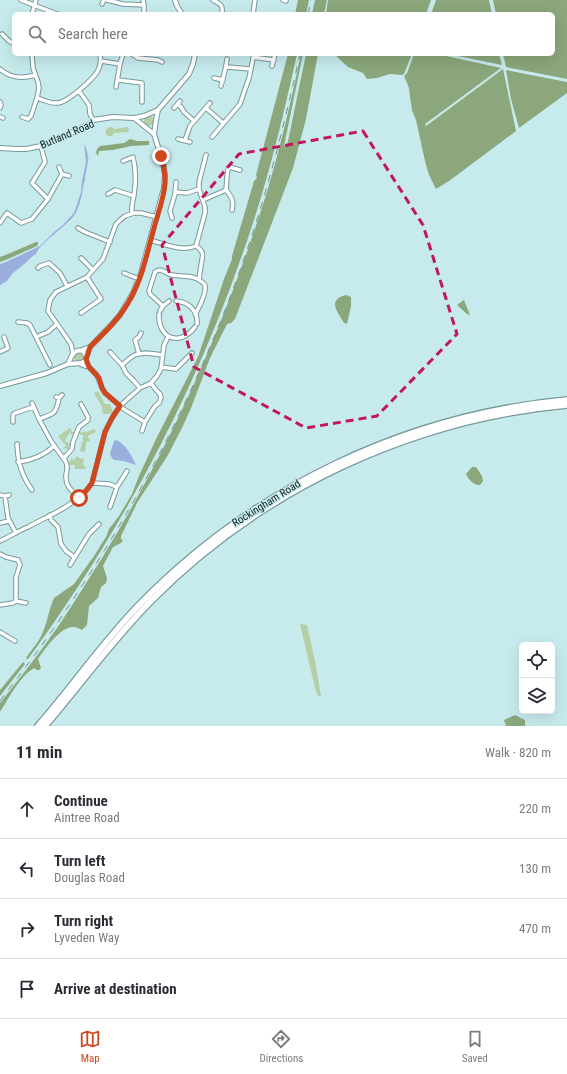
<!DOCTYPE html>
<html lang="en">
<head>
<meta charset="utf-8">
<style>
	:root { --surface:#fff; --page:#f2f2f3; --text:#2b2b33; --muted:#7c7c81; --line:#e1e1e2; --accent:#d0471e }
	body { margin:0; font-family:"Roboto Condensed",sans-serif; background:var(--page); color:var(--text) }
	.controls { position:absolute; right:12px; bottom:12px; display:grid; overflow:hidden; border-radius:6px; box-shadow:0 4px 16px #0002 }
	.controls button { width:36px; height:36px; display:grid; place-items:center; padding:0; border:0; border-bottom:1px solid var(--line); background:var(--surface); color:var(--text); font:20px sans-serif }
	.stop { position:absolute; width:12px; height:12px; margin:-9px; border:3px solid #d0471e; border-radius:50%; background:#fff }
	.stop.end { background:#d0471e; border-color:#fff; box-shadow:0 1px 4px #0008 }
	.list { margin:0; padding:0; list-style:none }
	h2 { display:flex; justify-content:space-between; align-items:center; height:52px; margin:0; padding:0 16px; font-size:17px }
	h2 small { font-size:13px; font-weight:400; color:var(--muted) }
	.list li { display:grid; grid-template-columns:26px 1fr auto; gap:12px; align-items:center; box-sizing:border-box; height:60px; padding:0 16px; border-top:1px solid var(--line) }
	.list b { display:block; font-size:15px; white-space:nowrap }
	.list p { margin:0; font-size:13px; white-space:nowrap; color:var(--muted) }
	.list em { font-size:13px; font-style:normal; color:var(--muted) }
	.icon { flex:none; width:22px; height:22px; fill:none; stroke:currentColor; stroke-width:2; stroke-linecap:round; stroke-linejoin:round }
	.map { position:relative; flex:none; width:567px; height:726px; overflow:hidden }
	.search { position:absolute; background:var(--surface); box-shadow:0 4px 16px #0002; left:12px; right:12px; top:12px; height:44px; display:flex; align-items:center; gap:10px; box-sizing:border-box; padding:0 14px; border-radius:6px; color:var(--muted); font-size:15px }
	.sheet { height:292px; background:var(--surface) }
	nav { display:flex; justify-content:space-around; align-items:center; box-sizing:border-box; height:56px; border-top:1px solid var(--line); background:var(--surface); font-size:11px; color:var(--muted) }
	nav a { display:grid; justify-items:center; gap:2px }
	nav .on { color:var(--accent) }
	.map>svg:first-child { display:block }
	.green { fill:#b4cea5 }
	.forest { fill:#8ba77b }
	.water { fill:#9aafde }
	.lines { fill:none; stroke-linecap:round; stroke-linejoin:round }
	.stream { stroke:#9aafde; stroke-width:1 }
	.minor-casing { stroke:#77999b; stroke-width:5.5 }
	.tertiary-casing { stroke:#77999b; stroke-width:6 }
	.trunk-casing { stroke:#77999b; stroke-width:8 }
	.minor { stroke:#fff; stroke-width:3.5 }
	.tertiary { stroke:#fff; stroke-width:4 }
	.trunk { stroke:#fff; stroke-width:5.5 }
	.rail { stroke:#779193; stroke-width:1; stroke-dasharray:7 7; stroke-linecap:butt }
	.route { stroke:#d0471e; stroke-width:5 }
	.marked { fill:none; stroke:#c2185b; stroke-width:3; stroke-dasharray:8 5; stroke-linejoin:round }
	.labels { text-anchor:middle; stroke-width:3; stroke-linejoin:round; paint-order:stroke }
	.street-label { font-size:11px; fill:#162324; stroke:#c7ebed }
</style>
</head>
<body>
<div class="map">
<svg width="567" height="726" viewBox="0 0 567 726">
	<rect width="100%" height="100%" fill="#c7ebed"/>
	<path class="green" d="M144 121a5 5 0 1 1 10 0a5 5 0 1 1-10 0Z
		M109 127H112L114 129 128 127 129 132 114 133 112 136H107L106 133V130Z
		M74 357a5 5 0 1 1 10 0a5 5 0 1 1-10 0Z
		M98 391 105 404H110L113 412 110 414H103L102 407 94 393Z
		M92 425 96 432 88 436 90 441 86 442 85 452 80 451 82 442H83V435H81L79 433V432L80 431 81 433 85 431 86 432 94 429Z
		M70 428 72 432H74L75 433 73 435 69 433 65 441 70 444 68 451 66 448 64 449 63 448 66 446 58 436Z
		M78 456 79 458 84 459 83 464 86 468V469H75V465H70L69 462 71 460V459L72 458 74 461 75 460 74 459Z
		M300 624 307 625 315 661 321 696H318L315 688Z"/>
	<path class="forest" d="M298 0H309L306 14H295Z
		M315 0H327L324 14H312Z
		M328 0H431L426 14H326Z
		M436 0H489L492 14H431Z
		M493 0H567V79L506 67 503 54H553V14H496Z
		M288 54H297C284 113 270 172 251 229 199 386 125 526 28 659L26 658C30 652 35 646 39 640 47 627 48 611 54 598L74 584 94 556 106 537 109 529 119 516 132 494 139 476 156 439 198 357 224 279 232 259V256L254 181 257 178 256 175Z
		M301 54H303L284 146H287L306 54H318L306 119 293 168 235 319 231 323 227 324 210 358 191 408 182 428 168 455 137 503 121 536V539L123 540 121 543 113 547 103 566 107 578 106 583 101 587 98 598 89 606 87 625 82 630C80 629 77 627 73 627 60 627 45 649 38 659L41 668 39 670H37L34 668C20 676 9 698 0 712V703C19 679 39 654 57 628 73 605 87 581 102 558 172 444 226 322 266 195 280 149 291 101 301 54Z
		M334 54H412L404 74 402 75 390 74 377 78 367 79 363 73 348 67Z
		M414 54H437L501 68 425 124 426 126 503 69 516 131 449 181 436 189 429 175 425 161 416 120 412 110 410 97 409 88 404 76 407 73Z
		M448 54H499L502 65Z
		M506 70 567 82V93L519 128 511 99Z
		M130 139 137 141H149V145L131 146 113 150 99 151 98 156 96 153 97 149 100 146 124 143Z
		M36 242H38V244L37 246 8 259 0 262V257L8 254Z
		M346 295 351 297V306L347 324 344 323C337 311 327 300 346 295Z
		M464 300 470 315 467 314 457 305Z
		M472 467H476L482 476 483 481 480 485C473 485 469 480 466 474Z
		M23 662 25 664 0 696V690Z
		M515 715 525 720V726H506L504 720Z"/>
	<path class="water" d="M84 144C91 154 86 169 84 180L85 182H84C82 194 80 208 73 217 65 227 37 245 36 255L35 254 22 266 13 273 7 281 0 285V264L6 262 40 246 54 232 63 225 74 213 81 192 82 181 86 162Z
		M116 440C125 443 132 456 136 465L124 461 114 460 112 458 110 454 114 441Z"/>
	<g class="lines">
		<path class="stream" d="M84 181 88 157 86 151"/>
		<defs>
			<path id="minor" d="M21 0 57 14
				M107 0 123 4 144 5 143 0
				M213 0C221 5 223 4 222 14
				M283 0 286 1
				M102 4 104 0
				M144 5V13
				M32 14 36 0
				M253 14 255 0
				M2 34 9 41 14 44
				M32 54 33 68 38 82 39 88 37 98C44 100 51 104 58 103 68 102 92 80 97 72 101 66 101 60 100 54
				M132 54 138 58 158 60 162 62
				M253 57 274 60
				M101 61 120 64 116 87
				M120 64 123 54
				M272 66 275 54
				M227 67 251 69
				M0 69C10 78 22 79 35 75
				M214 78 223 80
				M118 80 142 83V102
				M221 86C223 77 226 69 227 59
				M79 91 89 105 90 114 93 120
				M0 102 1 105 0 108
				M178 105 181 107 184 112 194 121
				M174 108 180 101
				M206 108 223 123
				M0 117 3 118
				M22 117 28 119 31 116 37 98
				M212 137 240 104 249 78 254 54
				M178 139 190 142
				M185 140 190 126 210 103
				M41 146 45 162 32 183 48 199
				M123 161 133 157C136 169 136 182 134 195 133 201 131 206 132 213
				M59 167 62 174
				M226 190C232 197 234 202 232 210
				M175 192 187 193 199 189
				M108 194 115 190 134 196
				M203 200 226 190C227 183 226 174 229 167L240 170
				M172 218 170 211 175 194 176 182
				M0 223 7 213 21 223 32 219 48 199 62 174 69 176
				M78 228 85 232 110 242
				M150 240C165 244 181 252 196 246L205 213V207L199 189V182L206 155
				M196 246C206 253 202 256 201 266 200 270 200 274 199 279
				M81 258 93 270
				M38 268 40 266 49 263 60 273 67 286
				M124 273 139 279
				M176 301C189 302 198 311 197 324
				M163 306 150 294 149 291 155 272C161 267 166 274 172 275 182 277 193 274 202 282 203 283 205 284 205 286 207 293 199 307 196 313
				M160 311 163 306 169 301
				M81 313 101 299 87 277
				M159 314C158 339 180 347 195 327
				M18 322 27 323 30 325 50 365
				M36 337 48 332 57 324
				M0 352 8 348 4 337
				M110 352 122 365 126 373 134 381 140 388
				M73 354 71 344 48 311 50 300 56 292 87 277 103 259 116 224 120 220 125 216 134 213H141L157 217
				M139 354 135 340 139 337 141 333
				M80 364 85 366 89 367 97 375 102 388 105 393 125 410 145 422 142 431
				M122 365C126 362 130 357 135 355 143 351 154 354 162 355
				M161 367 176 369 192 353
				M56 397 59 398 62 395
				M32 403 39 419 51 441 66 462C68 467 67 470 66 475 65 486 72 491 79 498
				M39 419C54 414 56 414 59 398
				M13 422V415L15 413 33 407
				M145 422 155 406 159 403 161 398 160 394 156 390 151 383
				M17 444C18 463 21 474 32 490
				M64 458 72 449 73 442 79 427 88 420V417L81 404
				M18 462C33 460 44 456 54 446
				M92 483 109 484 117 487
				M0 495 5 496 9 495
				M5 496 8 518 16 533
				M110 507 117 487 127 471
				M50 515 51 520 58 527 61 544 66 551 74 557
				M0 523 9 521
				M0 541C9 537 18 531 28 527 50 515 77 505 92 483L105 432 112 418 120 406 131 396 140 388 151 383 157 376 161 369 164 345 168 337
				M0 554 6 557 18 560 20 565 16 577V601L13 603 0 605
				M70 565 89 534 99 524
				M16 601 26 603
				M0 632 15 641"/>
			<path id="tertiary" d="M175 0 177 6 182 14
				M134 118 154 134
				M0 148 16 149H26L41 146 61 138 85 126 90 124 93 120 113 117 134 118 144 116 158 110
				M82 350 90 347 112 324 120 315 133 293 141 273 164 188 165 175 163 163 154 134 156 120 158 110 189 74 193 64 195 54
				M68 364C71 357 74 348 83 351L86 356
				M0 386 47 373 68 364 81 363 85 361 90 347"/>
			<path id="trunk" d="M38 726C73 686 103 642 139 605 253 488 405 415 567 400
				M45 726C81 684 113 639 152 600 262 489 412 419 567 405"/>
		</defs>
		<use href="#minor" class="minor-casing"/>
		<use href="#tertiary" class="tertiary-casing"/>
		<use href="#trunk" class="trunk-casing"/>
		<use href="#minor" class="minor"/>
		<use href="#tertiary" class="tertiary"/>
		<use href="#trunk" class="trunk"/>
		<path class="rail" d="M308 14 311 0
			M0 701C21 673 43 645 62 616 138 504 201 384 245 256 268 190 285 122 300 54"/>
	</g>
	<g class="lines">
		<path class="route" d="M79 498 86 491 92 483 105 432 112 418 120 406 105 393 102 388 99 378 89 367 86 359 90 347C104 333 118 320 128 303 142 280 147 253 154 228 158 213 164 198 165 183 165 174 164 165 161 156"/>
	</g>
	<path class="marked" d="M363 131 423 225 457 334 377 416 306 428 194 367 162 245 239 154Z"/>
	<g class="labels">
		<g class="street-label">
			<text transform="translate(67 134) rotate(-23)" y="4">Butland Road</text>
			<text transform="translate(266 503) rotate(-32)" y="4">Rockingham Road</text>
		</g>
	</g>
</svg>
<div class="controls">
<button><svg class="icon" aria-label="locate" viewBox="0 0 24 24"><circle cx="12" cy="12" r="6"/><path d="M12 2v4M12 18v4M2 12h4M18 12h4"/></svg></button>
<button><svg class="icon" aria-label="layers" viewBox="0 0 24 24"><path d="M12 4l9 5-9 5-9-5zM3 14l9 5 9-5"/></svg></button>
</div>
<div class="stop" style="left:79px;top:498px"></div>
<div class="stop end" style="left:161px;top:156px"></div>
<div class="search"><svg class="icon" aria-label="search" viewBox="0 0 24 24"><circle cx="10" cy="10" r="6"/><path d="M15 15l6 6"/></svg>Search here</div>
</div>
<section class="sheet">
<h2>11 min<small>Walk · 820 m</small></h2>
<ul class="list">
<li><svg class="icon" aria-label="ahead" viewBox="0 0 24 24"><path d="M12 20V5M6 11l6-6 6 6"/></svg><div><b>Continue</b><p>Aintree Road</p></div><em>220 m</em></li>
<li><svg class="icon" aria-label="left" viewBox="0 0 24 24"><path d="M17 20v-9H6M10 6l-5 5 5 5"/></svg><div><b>Turn left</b><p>Douglas Road</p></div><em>130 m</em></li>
<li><svg class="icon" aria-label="right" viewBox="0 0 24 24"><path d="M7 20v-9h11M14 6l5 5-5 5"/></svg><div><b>Turn right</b><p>Lyveden Way</p></div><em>470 m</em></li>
<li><svg class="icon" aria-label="arrive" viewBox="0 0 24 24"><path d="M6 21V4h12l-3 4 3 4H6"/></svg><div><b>Arrive at destination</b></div></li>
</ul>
</section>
<nav>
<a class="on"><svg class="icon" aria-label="map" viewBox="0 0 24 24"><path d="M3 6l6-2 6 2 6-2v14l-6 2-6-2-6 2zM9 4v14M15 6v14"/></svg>Map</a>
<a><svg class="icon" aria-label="directions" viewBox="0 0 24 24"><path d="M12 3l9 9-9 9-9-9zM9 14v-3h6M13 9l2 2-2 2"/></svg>Directions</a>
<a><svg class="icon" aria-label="saved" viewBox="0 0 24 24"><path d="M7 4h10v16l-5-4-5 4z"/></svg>Saved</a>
</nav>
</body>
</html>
